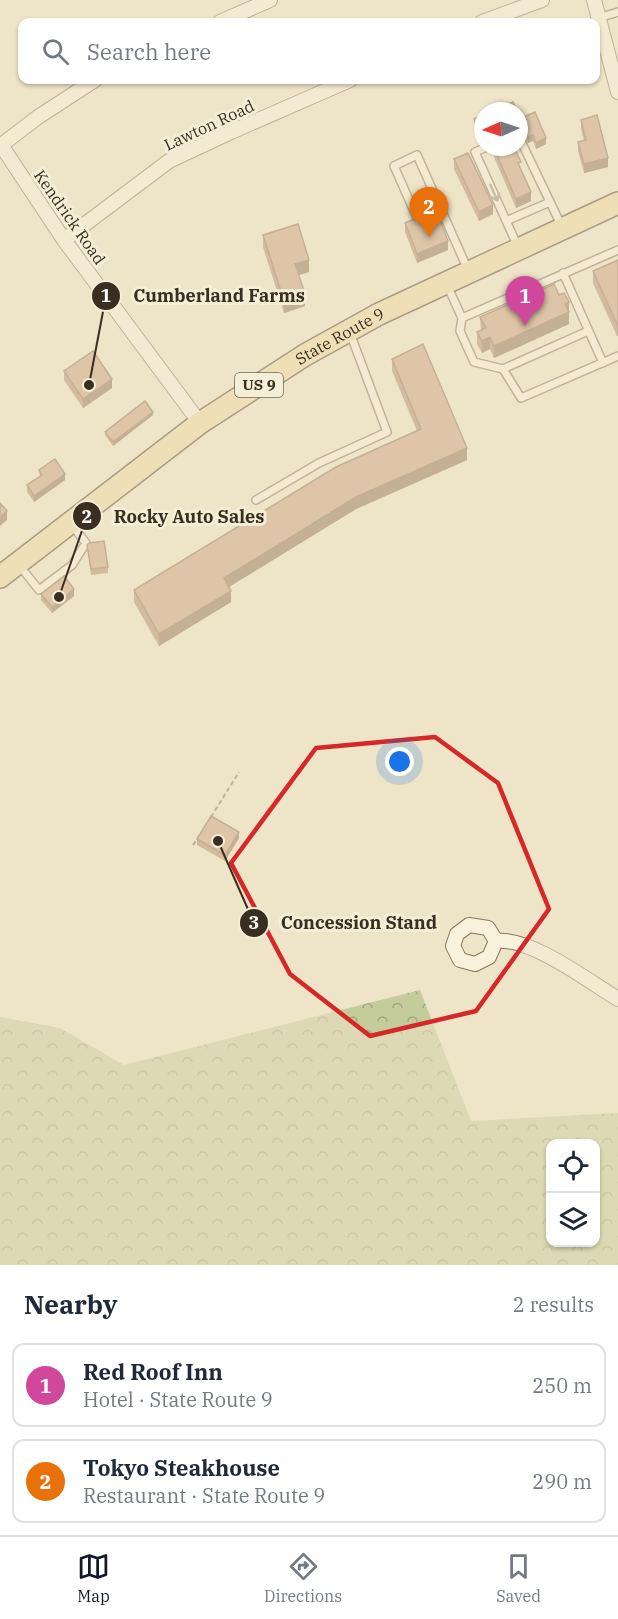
<!DOCTYPE html>
<html lang="en">
<head>
<meta charset="utf-8">
<style>
	:root { --surface:#fff; --page:#f6f6f7; --text:#1f2937; --muted:#747a83; --line:#e0e1e3; --accent:#111827 }
	body { margin:0; font-family:"IBM Plex Serif",serif; background:var(--page); color:var(--text) }
	.controls { position:absolute; right:18px; bottom:18px; display:grid; overflow:hidden; border-radius:12px; box-shadow:0 2px 4px #0004 }
	.controls button { width:54px; height:54px; display:grid; place-items:center; padding:0; border:0; border-bottom:2px solid var(--line); background:var(--surface); color:var(--text); font:30px sans-serif }
	.compass { position:absolute; left:474px; top:102px; width:54px; height:54px; border-radius:50%; background:var(--surface); box-shadow:0 2px 4px #0004; rotate:267deg }
	.you { position:absolute; left:400px; top:762px; width:21px; height:21px; margin:-15px; border:4px solid #fff; border-radius:50%; background:#1a73e8; box-shadow:0 0 0 9px #1a73e833 }
	.badge { display:grid; place-items:center; width:39px; height:39px; border-radius:50%; background:var(--accent); color:#fff; font-size:20px; font-weight:700 }
	.pin { position:absolute; translate:-50% -50px; filter:drop-shadow(0 2px 3px #0008) }
	.pin::after { content:''; position:absolute; top:32px; width:21px; height:18px; background:inherit; clip-path:polygon(0 0,100% 0,50% 100%) }
	.list { margin:0; padding:0; list-style:none }
	h2 { display:flex; justify-content:space-between; align-items:center; height:78px; margin:0; padding:0 24px; font-size:26px }
	h2 small { font-size:20px; font-weight:400; color:var(--muted) }
	.list li { display:grid; grid-template-columns:39px 1fr auto; gap:18px; align-items:center; box-sizing:border-box; height:84px; margin:0 12px 12px; padding:0 12px; border:2px solid var(--line); border-radius:12px }
	.list b { display:block; font-size:22px; white-space:nowrap }
	.list p { margin:0; font-size:20px; white-space:nowrap; color:var(--muted) }
	.list em { font-size:20px; font-style:normal; color:var(--muted) }
	.icon { flex:none; width:33px; height:33px; fill:none; stroke:currentColor; stroke-width:2; stroke-linecap:round; stroke-linejoin:round }
	.map { position:relative; flex:none; width:618px; height:1265px; overflow:hidden }
	.search { position:absolute; background:var(--surface); box-shadow:0 2px 4px #0004; left:18px; right:18px; top:18px; height:66px; display:flex; align-items:center; gap:15px; box-sizing:border-box; padding:0 21px; border-radius:12px; color:var(--muted); font-size:22px }
	.sheet { height:270px; background:var(--surface) }
	nav { display:flex; justify-content:space-around; align-items:center; box-sizing:border-box; height:84px; border-top:2px solid var(--line); background:var(--surface); font-size:16px; color:var(--muted) }
	nav a { display:grid; justify-items:center; gap:3px }
	nav .on { color:var(--accent) }
	.map>svg:first-child { display:block }
	.forest { fill:url(#forest-crowns); fill-rule:evenodd }
	.lines { fill:none; stroke-linecap:round; stroke-linejoin:round }
	.service-casing { stroke:#8a765d; stroke-width:10 }
	.minor-casing { stroke:#8a765d; stroke-width:16 }
	.primary-casing { stroke:#584431; stroke-width:24 }
	.path { stroke:#8a765d; stroke-width:2; stroke-dasharray:4.5 3; stroke-linecap:butt }
	.service { stroke:#f9f1db; stroke-width:7 }
	.minor { stroke:#f9f1db; stroke-width:14 }
	.primary { stroke:#f0daa1; stroke-width:21 }
	.wall { fill:#af8a6c }
	.shaded-wall { fill:#8e7158 }
	.building { fill:#cba17e; stroke:#8e7158; stroke-width:1.5 }
	.oneway { stroke:#9a907e }
	.marked { fill:none; stroke:#d62828; stroke-width:4.5; stroke-linejoin:round }
	.labels { text-anchor:middle; stroke-width:6; stroke-linejoin:round; paint-order:stroke }
	.shield { fill:#f5eed7; stroke:#726857; stroke-width:1.5 }
	.shield-label { font-size:15px; font-weight:bold; fill:#3a2e20 }
	.street-label { font-size:16px; fill:#3a2e20; stroke:#f5eed7 }
	.leader { fill:none; stroke:#3a2e20; stroke-width:2 }
	.callout-dot { fill:#3a2e20; stroke:#f5eed7; stroke-width:2 }
	.mark-label { font-size:18px; text-anchor:middle; font-weight:bold; fill:#fff }
	.callout-label { font-size:18px; text-anchor:middle; font-weight:bold; fill:#3a2e20; stroke:#f5eed7; stroke-width:6; stroke-linejoin:round; paint-order:stroke }
</style>
</head>
<body>
<div class="map">
<svg width="618" height="1265" viewBox="0 0 618 1265">
	<defs>
		<pattern id="forest-crowns" width="20" height="18" patternUnits="userSpaceOnUse" patternTransform="scale(1.5)"><rect width="20" height="18" fill="#c5cc9b"/><path d="M2 6a3 3 0 1 1 6 0M12 15a3 3 0 1 1 6 0" fill="none" stroke="#a1a67e"/></pattern>
	</defs>
	<rect width="100%" height="100%" fill="#eee4c8"/>
	<path class="forest" d="M420 990 471 1121 618 1113V1265H0V1017L60 1028 124 1065ZM550 1144H596V1242H550Z"/>
	<g class="lines">
		<defs>
			<path id="service" d="M598 18 618 12
				M519 137 562 227
				M487 147 475 152 518 247
				M440 209 418 220 394 166 417 155 468 270
				M506 221 550 202
				M563 273 603 363
				M447 285 462 318 460 331 474 362 503 369 521 398 618 356
				M462 318 618 250
				M503 369 588 331
				M256 500 319 463 387 432 350 333
				M19 565 39 590 72 565 86 543 71 524"/>
			<path id="minor" d="M594 0 618 92
				M220 22 270 0
				M482 22 542 0
				M1 145 64 240 200 423
				M0 146 38 117 95 80
				M64 240 169 161 231 132 350 80
				M469 925 488 928 496 941 489 957 475 964 460 960 453 946 457 934Z
				M496 941C531 937 588 981 618 999"/>
			<g id="primary">
				<path id="s1" d="M0 577 200 423 305 355 379 314 618 203"/>
			</g>
		</defs>
		<use href="#service" class="service-casing"/>
		<use href="#minor" class="minor-casing"/>
		<use href="#primary" class="primary-casing"/>
		<path class="path" d="M211 817 239 772
			M193 845 200 835"/>
		<use href="#service" class="service"/>
		<use href="#minor" class="minor"/>
		<use href="#primary" class="primary"/>
	</g>
	<path class="wall" d="M483 115V138L480 139 474 125V119Z
		M519 119 546 144 536 149 533 141 528 143 519 125Z
		M581 120 608 167 584 173 578 151V142L584 141 581 129Z
		M494 148 521 170 531 201 516 208 494 157Z
		M454 159 493 214 479 221 454 169Z
		M405 223 448 250 417 263 405 232Z
		M263 235 309 272 299 275 305 306 284 313 263 247Z
		M618 260V336H617L593 283V271Z
		M559 295 569 302V324L494 358 490 349 482 353 477 344V332L481 330 480 317Z
		M392 359 467 460 356 509 229 587 231 602 159 646 134 602V590L417 431 392 371Z
		M64 371 112 388 83 408 64 380Z
		M153 415 113 446 105 435V432Z
		M39 470 65 480 34 502 27 492V485L40 477Z
		M87 545 108 567V573L91 575Z
		M41 594 74 596 52 613 41 600Z
		M239 838 225 861 197 845V839Z"/>
	<path class="shaded-wall" d="M483 131V138L480 139V133Z
		M533 135V141L528 143V137Z
		M546 138V144L536 149V143Z
		M608 158V167L584 173V164Z
		M531 192V201L516 208V199Z
		M493 205V214L479 221V212Z
		M448 241V250L417 263V254Z
		M309 260V272L295 276V264Z
		M305 294V306L284 313V301Z
		M569 302V324L494 358V346L565 304Z
		M617 324H618V336H617Z
		M490 337V349L482 353V341Z
		M112 379V388L83 408V399Z
		M153 412V415L113 446V442Z
		M467 448V460L356 509 224 590V578L356 497Z
		M65 474V480L34 502V496Z
		M7 511V520L0 526V517Z
		M74 589V596L52 613V607Z
		M231 591V602L159 646V634Z
		M239 832V838L225 861V855Z"/>
	<path class="building" d="M513 102 517 111H492Z
		M535 112 546 138 536 143 533 135 528 137 519 119Z
		M483 115V131L480 133 474 119Z
		M597 115 608 158 584 164 578 142 586 140 581 120Z
		M496 147H514L521 162 518 163 531 192 516 199 494 148Z
		M468 153 493 205 479 212 454 159Z
		M436 210 448 241 417 254 405 223Z
		M298 224 309 260 295 264 305 294 284 301 263 235Z
		M618 260V324H617L593 271Z
		M554 284 559 295 564 293 569 302 565 304 569 312 494 346 490 337 482 341 477 332 486 328 480 317Z
		M423 344 467 448 356 497 224 578 231 591 159 634 134 590 336 467 421 429 392 359Z
		M93 351 112 379 83 399 64 371Z
		M145 401 153 412 113 442 105 432Z
		M55 459 65 474 34 496 27 485 42 475 39 470Z
		M0 503 7 511 0 517Z
		M104 541 108 567 91 569 87 545 89 543Z
		M64 576 74 589 52 607 41 594Z
		M211 816 239 832 225 855 197 839Z"/>
	<defs><path id="oneway-shaft" d="M-6 0H5M1.5-3L5.5 0L1.5 3" fill="none" stroke-width="1.6" stroke-linecap="round" stroke-linejoin="round" transform="scale(1.5)"/></defs>
	<use class="oneway" href="#oneway-shaft" transform="translate(494 193) rotate(66)"/>
	<path d="M0 0H618V1265H0ZM435 737 498 783 549 909 476 1011 370 1036 290 974 231 863 316 748Z" fill="#eee4c8" fill-opacity=".55" fill-rule="evenodd"/>
	<path class="marked" d="M435 737 498 783 549 909 476 1011 370 1036 290 974 231 863 316 748Z"/>
	<g class="labels">
		<rect class="shield" x="235" y="373" width="48" height="24" rx="4.5"/>
		<g class="shield-label">
			<text x="259" y="390">US 9</text>
		</g>
		<g class="street-label">
			<text transform="translate(209 125) rotate(-25)" y="6">Lawton Road</text>
			<text transform="translate(70 217) rotate(55)" y="6">Kendrick Road</text>
			<text dy="6" stroke="none"><textPath href="#s1" startOffset="417">State Route 9</textPath></text>
		</g>
	</g>
	<path class="leader" d="M89 385L106 296M59 597L87 516M218 841L254 923"/>
	<g class="callout-dot">
		<circle cx="89" cy="385" r="6"/>
		<circle cx="59" cy="597" r="6"/>
		<circle cx="218" cy="841" r="6"/>
		<circle cx="106" cy="296" r="15"/>
		<circle cx="87" cy="516" r="15"/>
		<circle cx="254" cy="923" r="15"/>
	</g>
	<g class="mark-label">
		<text x="106" y="302">1</text>
		<text x="87" y="523">2</text>
		<text x="254" y="929">3</text>
	</g>
	<g class="callout-label">
		<text x="219" y="302">Cumberland Farms</text>
		<text x="189" y="523">Rocky Auto Sales</text>
		<text x="359" y="929">Concession Stand</text>
	</g>
</svg>
<div class="controls">
<button><svg class="icon" aria-label="locate" viewBox="0 0 24 24"><circle cx="12" cy="12" r="6"/><path d="M12 2v4M12 18v4M2 12h4M18 12h4"/></svg></button>
<button><svg class="icon" aria-label="layers" viewBox="0 0 24 24"><path d="M12 4l9 5-9 5-9-5zM3 14l9 5 9-5"/></svg></button>
</div>
<svg class="compass" viewBox="-18 -18 36 36"><path d="M0-13l5 13h-10z" fill="#e53935"/><path d="M0 13l5-13h-10z" fill="#747a83"/></svg>
<div class="you"></div>
<div class="pin badge" style="left:525px;top:326px;background:#d1479c">1</div>
<div class="pin badge" style="left:429px;top:237px;background:#e8710a">2</div>
<div class="search"><svg class="icon" aria-label="search" viewBox="0 0 24 24"><circle cx="10" cy="10" r="6"/><path d="M15 15l6 6"/></svg>Search here</div>
</div>
<section class="sheet">
<h2>Nearby<small>2 results</small></h2>
<ul class="list">
<li><span class="badge" style="background:#d1479c">1</span><div><b>Red Roof Inn</b><p>Hotel · State Route 9</p></div><em>250 m</em></li>
<li><span class="badge" style="background:#e8710a">2</span><div><b>Tokyo Steakhouse</b><p>Restaurant · State Route 9</p></div><em>290 m</em></li>
</ul>
</section>
<nav>
<a class="on"><svg class="icon" aria-label="map" viewBox="0 0 24 24"><path d="M3 6l6-2 6 2 6-2v14l-6 2-6-2-6 2zM9 4v14M15 6v14"/></svg>Map</a>
<a><svg class="icon" aria-label="directions" viewBox="0 0 24 24"><path d="M12 3l9 9-9 9-9-9zM9 14v-3h6M13 9l2 2-2 2"/></svg>Directions</a>
<a><svg class="icon" aria-label="saved" viewBox="0 0 24 24"><path d="M7 4h10v16l-5-4-5 4z"/></svg>Saved</a>
</nav>
</body>
</html>
